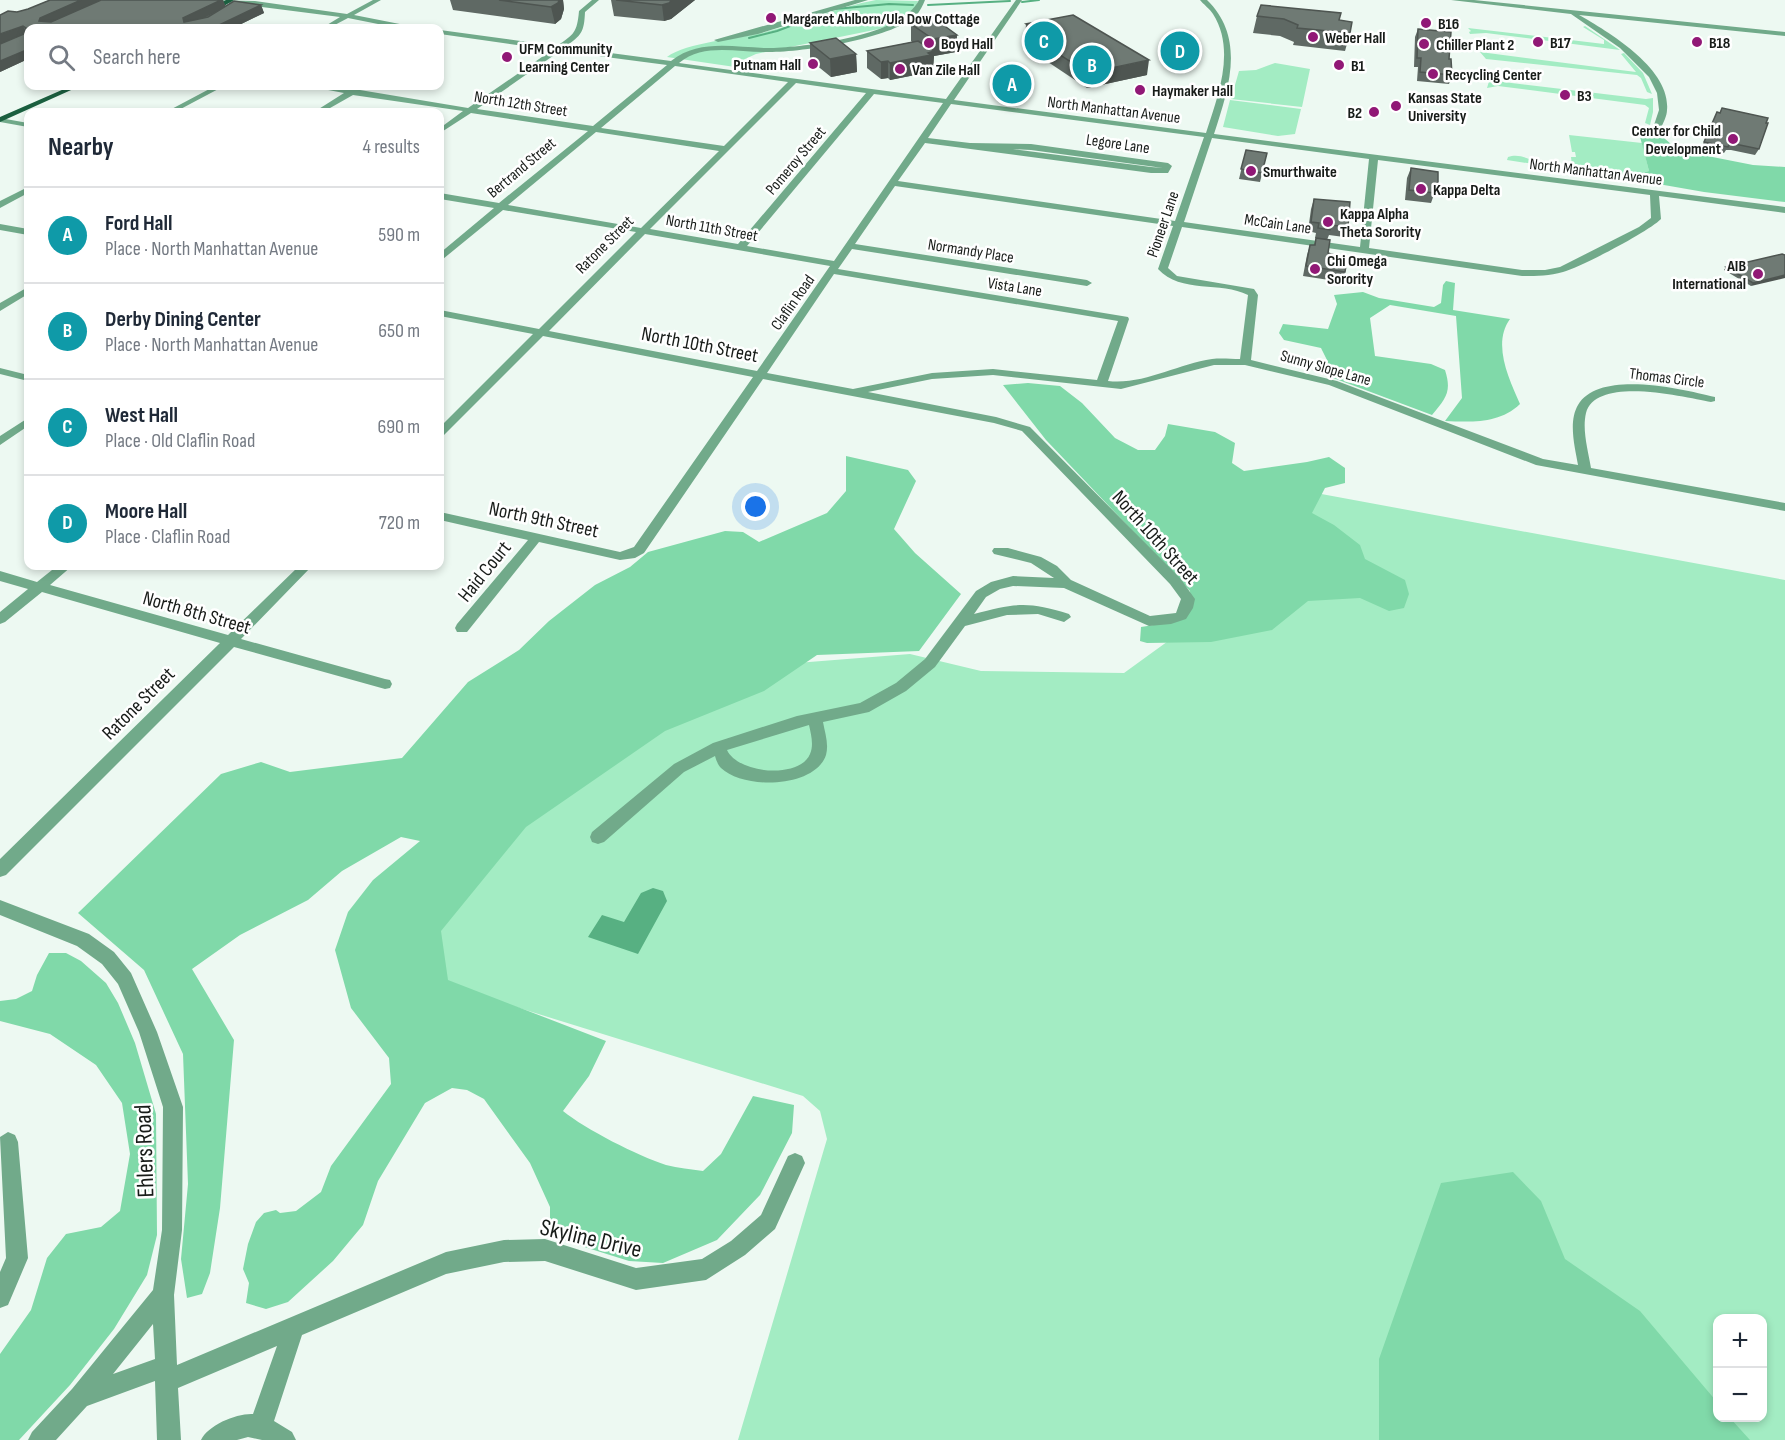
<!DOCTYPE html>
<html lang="en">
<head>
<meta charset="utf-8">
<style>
	:root { --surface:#fff; --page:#f6f6f7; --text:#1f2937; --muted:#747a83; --line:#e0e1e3; --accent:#911876 }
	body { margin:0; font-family:"Sofia Sans Condensed",sans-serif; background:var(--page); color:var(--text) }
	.controls { position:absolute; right:18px; bottom:18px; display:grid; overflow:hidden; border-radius:12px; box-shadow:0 3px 9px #0003 }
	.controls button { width:54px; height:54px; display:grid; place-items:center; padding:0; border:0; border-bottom:2px solid var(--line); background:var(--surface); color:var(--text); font:30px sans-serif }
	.you { position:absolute; left:756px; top:507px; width:21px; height:21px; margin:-15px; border:4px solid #fff; border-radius:50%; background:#1a73e8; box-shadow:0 0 0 9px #1a73e833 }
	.badge { display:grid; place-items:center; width:39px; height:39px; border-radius:50%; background:var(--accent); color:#fff; font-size:20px; font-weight:700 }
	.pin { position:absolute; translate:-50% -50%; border:3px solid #fff; box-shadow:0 2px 6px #0006 }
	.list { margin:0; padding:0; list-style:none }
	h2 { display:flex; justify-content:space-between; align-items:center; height:78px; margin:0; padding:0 24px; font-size:26px }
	h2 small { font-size:20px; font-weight:400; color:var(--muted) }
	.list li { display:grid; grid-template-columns:39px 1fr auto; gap:18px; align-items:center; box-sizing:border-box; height:96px; padding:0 24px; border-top:2px solid var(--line) }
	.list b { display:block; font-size:22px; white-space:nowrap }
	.list p { margin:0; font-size:20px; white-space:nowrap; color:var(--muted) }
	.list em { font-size:20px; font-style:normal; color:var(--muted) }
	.icon { flex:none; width:33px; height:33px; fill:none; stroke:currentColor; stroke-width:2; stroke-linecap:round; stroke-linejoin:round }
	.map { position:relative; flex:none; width:1785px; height:1440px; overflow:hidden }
	.search { position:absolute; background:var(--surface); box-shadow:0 3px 9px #0003; left:24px; top:24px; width:420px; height:66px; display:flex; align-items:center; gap:15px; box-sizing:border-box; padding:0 21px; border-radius:12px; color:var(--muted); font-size:22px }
	.panel { position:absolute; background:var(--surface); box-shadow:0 3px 9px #0003; left:24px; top:108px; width:420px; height:462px; border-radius:12px }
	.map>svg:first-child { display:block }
	.green { fill:#a3ecc3; fill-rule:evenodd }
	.forest { fill:#80d9a9 }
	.water { fill:#57b082 }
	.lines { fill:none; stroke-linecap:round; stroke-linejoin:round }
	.stream { stroke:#57b082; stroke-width:2 }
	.minor { fill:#71aa8a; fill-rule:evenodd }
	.major { fill:#1b6040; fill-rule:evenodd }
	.wall { fill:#5f6964 }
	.shaded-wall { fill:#4e5551 }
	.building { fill:#6f7a74; stroke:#4e5551; stroke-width:1.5 }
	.poi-dot { fill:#911876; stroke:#fff; stroke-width:2 }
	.labels { text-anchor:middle; stroke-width:5; stroke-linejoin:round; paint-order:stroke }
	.far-poi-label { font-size:16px; font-weight:bold; fill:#181c19; stroke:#fff; text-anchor:start }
	.far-street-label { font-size:16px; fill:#181c19; stroke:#fff }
	.street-label { font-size:20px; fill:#181c19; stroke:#fff }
	.near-street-label { font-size:24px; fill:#181c19; stroke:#fff }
</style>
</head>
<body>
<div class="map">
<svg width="1785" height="1440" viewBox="0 0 1785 1440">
	<rect width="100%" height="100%" fill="#edf9f2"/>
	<path class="green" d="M876 0 918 1 916 7 899 22 879 29 756 54 745 59 735 67 667 57C687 42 739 39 765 32 803 23 837 7 876 0Z
		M1585 26 1620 50 1486 33 1470 34 1469 32 1471 31 1468 28 1604 44V40L1583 27Z
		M1480 52 1636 72 1621 54 1624 53 1643 73 1652 94 1647 92 1641 78 1637 75 1486 59Z
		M1275 63 1310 69 1302 107 1231 99 1239 71 1256 70Z
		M1490 78 1495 81 1646 99 1653 98V112L1650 125 1645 123 1649 108 1645 105 1498 86 1487 88Z
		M1230 100 1301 109 1295 134 1278 136 1223 127Z
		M1569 135 1642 143 1649 171 1624 178 1507 160 1508 157C1520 153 1529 160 1539 162 1549 164 1562 165 1572 166L1571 157H1576L1575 152H1572Z
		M1063 446 1785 580V1440H738L827 1139 820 1111 803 1096 364 960 659 674 910 654 981 671 1124 673 1193 623 1200 591ZM1718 1318H1762V1418H1718Z"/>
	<path class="forest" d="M1639 133C1668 133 1660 139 1682 151L1753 165 1785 167V202L1704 192 1624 178 1649 171Z
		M1446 281 1455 283 1453 310 1510 319C1492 344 1509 379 1520 404 1499 424 1472 422 1445 421L1462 398 1456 316 1390 305 1370 318 1375 356 1431 364 1445 370C1452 392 1446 398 1432 415L1320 373 1327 360 1321 348 1284 340 1279 333 1283 324 1328 329 1337 304 1334 295 1363 292 1379 298 1434 307 1441 303 1443 285Z
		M1028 383 1060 386 1082 403 1115 438 1138 450H1155L1165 436 1168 424 1215 432 1235 443 1232 463 1244 471 1307 462 1329 457 1345 468V483L1325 488 1312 513 1334 525 1360 545 1365 559 1405 580 1409 594 1404 608 1389 611 1360 598 1308 601 1272 630 1211 642 1147 643 1140 641 1141 627 1160 624 1191 608 1190 591 1046 440 1003 385Z
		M846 456 908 470 916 481 894 529 915 553 961 594 919 651 817 655 764 691 665 731 526 827 441 931 448 980 606 1041 589 1076 563 1111C585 1129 638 1156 666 1165 678 1168 691 1169 703 1171L721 1154 753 1096 794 1105 792 1133 760 1195 717 1240 663 1263 629 1261 559 1239 550 1229V1207L530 1163 484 1099 467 1090 452 1088 425 1103 378 1181 363 1225 333 1261 288 1302 266 1309 246 1303 249 1283 243 1269 248 1244 256 1222 264 1213 276 1210 280 1213 296 1211 321 1192 331 1166 391 1084 389 1058 351 1008 335 950 348 912 373 880 420 841 401 837 342 871 308 900 240 935 192 969 234 1040 220 1208 210 1273 202 1294 187 1298 181 1259 188 1184 183 1054 144 970 78 913 221 774 261 762 290 772 402 758 468 682 519 650 549 621 595 585 630 567 648 552 725 531 743 532 759 542 827 513 846 491Z
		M49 953H66L81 961 106 983 118 1003 135 1043 156 1114 157 1235 147 1275 114 1329 70 1385 19 1440H0V1354L31 1310 47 1258 66 1234 101 1227 120 1211 130 1154 122 1103 96 1065 50 1034 0 1021V1001L16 999 32 991 37 975Z
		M1513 1172 1541 1201 1565 1259 1640 1311 1717 1402 1718 1418H1730L1750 1440H1379V1359L1441 1183Z"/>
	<path class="water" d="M653 888 663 891 667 901 638 954 588 937 602 915 624 922 641 893Z"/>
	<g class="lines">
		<path class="stream" d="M1022 2 1039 0
			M928 5 1010 1
			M835 9 889 4 913 5
			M749 38 777 31 822 14"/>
		<path class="minor" d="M208 0 255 1 347 14 373 0H381L354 15 420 28H386L383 25 348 18 329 28H322L340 17Z
			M592 0H599L585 12C584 32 582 35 565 47L671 61C702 37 738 49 774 48 811 46 901 36 919 0H925C923 5 920 11 916 16 889 39 804 52 769 52 739 53 704 42 679 63L946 99 1016 0H1022L954 100 1206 133C1218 96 1236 50 1213 14 1210 9 1203 4 1200 0H1207C1246 38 1229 88 1214 134L1785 207V213L1659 196 1661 219C1648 232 1581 267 1563 272 1549 276 1536 276 1522 276L1182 227 1168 268 1177 276 1254 289 1258 295 1251 360 1337 381 1543 459 1578 465C1575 447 1568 422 1578 405 1599 369 1682 389 1715 397V401L1711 402C1685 397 1596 375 1586 413 1582 430 1588 450 1591 468L1785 503V511L1536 465 1329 385 1245 365H1214L1121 389 993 375 932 379 868 392 996 417 1030 427 1180 578 1195 599 1193 608 1186 619 1171 624 1149 626 1064 588 1013 586 1000 589 986 597 974 614C1015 603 1028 601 1069 614L1071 617 1064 622 1038 614 1007 615 965 626 935 667 906 691 869 712 823 722C825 733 829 744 826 755 815 788 744 790 721 768 718 765 716 760 715 756L684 772 604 842 598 844 592 842 590 837 592 832 674 764 713 743 797 716 860 703 896 683 925 659 976 591 991 582 1013 576 1054 578 1031 563 994 554 992 551 994 548H1008L1041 557 1057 566 1071 580 1150 616 1176 613 1181 599 1170 584 1022 431 994 423 763 379 644 553 635 558 620 560 539 542 467 632H457L455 628 457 624 528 540 440 520V512L620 552 634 547 753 377 543 336 444 435 440 436V427L533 334 440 316V310L539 329 636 232 503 210 443 259 440 260V253L494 208 440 199V193L499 203 588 131 471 113 440 133V128L463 111 353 95 323 112H314L344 93 307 86 354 89 468 108 552 50 440 34V30L557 46C574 34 577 33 579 11ZM560 51 667 65 593 126 477 109ZM675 66 788 82 724 146 601 128ZM796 83 866 93 738 244 650 229ZM874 94 943 103 834 261 747 246ZM951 104 1204 137 1175 221 898 181 925 143 1151 173H1168L1172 166 1168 163 1031 144 970 143 928 138ZM596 132 719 151 641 228 508 205ZM1212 138 1369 159 1360 247 1184 222ZM1013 149 1031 150 1163 168 1151 167ZM1378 160 1650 195 1651 218 1639 227 1560 267 1545 270H1522L1369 248ZM895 186 1173 226 1158 269C1181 294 1221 281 1248 295L1240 359C1231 359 1221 358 1212 359 1177 364 1144 385 1108 381L1129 319 1128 317 838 269 852 249 1087 286 1092 283 1087 280 855 244ZM645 234 830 266 757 371 549 331ZM834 274 1118 321 1097 380 993 369 932 373 853 389 767 373ZM809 725C811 734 814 745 810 754 800 779 738 774 727 750Z
			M855 0H868L758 34 718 42 714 40Z
			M1451 0H1474L1785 32V36L1579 15C1609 32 1671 69 1667 110 1667 116 1663 123 1661 128L1657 130 1653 128 1659 110 1657 93 1649 77 1620 48 1571 14Z
			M215 86H224L175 112H166Z
			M0 118 28 123V127L0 122Z
			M28 187V193L0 208V201Z
			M0 224 28 229V235L0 230Z
			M28 287V294L0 311V303Z
			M0 368 28 375V381L0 374Z
			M28 418V426L0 445V436Z
			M57 566H72L50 585 228 635 299 566H312L241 639 385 679 390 680 392 684 390 688 385 689 234 647 6 875 0 877V859L220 643 42 592 5 622 0 624V612L28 589 0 581V571L37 582Z
			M0 900 89 934 114 952 131 973 157 1032 183 1107 182 1230 174 1295 177 1365 446 1252 504 1240 545 1239 636 1268 702 1259 731 1241 761 1215 788 1156 795 1153 802 1156 805 1163 775 1229 745 1255 706 1280 636 1290 545 1261 504 1262 446 1274 302 1335 274 1421 292 1432 296 1440H262L248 1437 237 1440H201C208 1425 237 1413 253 1414L277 1346 178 1388 181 1440H157L155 1381 87 1406 56 1440H28L32 1432 72 1389 153 1290 162 1230 163 1107 139 1032 118 984 102 964 77 946 0 915ZM153 1324 155 1359 113 1374Z
			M8 1132 15 1135 18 1142 28 1258 8 1305 0 1308V1272L6 1258 0 1137Z"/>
		<path class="major" d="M226 0H234L187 28H179Z
			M71 86H80L0 122V117Z"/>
	</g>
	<path class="wall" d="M50 0H223L225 6 261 5 264 13 233 28H28V59L0 72 17 12 28 9Z
		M450 0H563L564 9 561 19 555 24 453 10Z
		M611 0H695L671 19 664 21 614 16Z
		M1257 16 1339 20 1350 33 1345 51 1293 45 1294 42 1280 36 1253 33Z
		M911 24 957 35 956 52 934 56 933 69H931L930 72 890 80 888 78 881 79 867 68V51L912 42 911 41Z
		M1026 24 1147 75 1087 88 1045 60 1046 51 1025 38Z
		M1418 29 1449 59 1452 75 1449 84 1417 81 1418 67H1414L1415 37Z
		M810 43 856 54 857 72 831 77 810 60Z
		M1717 112 1759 149 1755 155 1731 150H1726L1724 153 1701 149Z
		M1246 150 1267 153 1260 182 1239 179Z
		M1411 168 1438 183 1431 203 1405 200 1407 178Z
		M1314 199 1348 227 1344 237 1329 235 1327 240 1328 253 1345 272 1342 282 1303 276 1307 255 1310 245H1314L1316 238H1315L1316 233 1308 231 1311 209Z
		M1785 255 1751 286 1724 270 1726 267Z"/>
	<path class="shaded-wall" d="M81 0H103L44 26 39 21 40 18Z
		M221 0H223L226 7 187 26V28L183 18Z
		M559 0H563L564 9 561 19 555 24 551 7Z
		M672 0H695L671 19 664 21 662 5Z
		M261 5 264 13 233 28H213Z
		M23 26 27 34 0 45V34Z
		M957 35 956 52 934 56 933 69H931L930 72 890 80V63L932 52 933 39Z
		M24 51 28 59 0 72V61Z
		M856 54 857 72 831 77 830 59Z
		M1149 60 1147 75 1087 88 1088 73Z
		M888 61V78L881 79V62Z
		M1785 275V278L1751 286 1753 283Z"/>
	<path class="building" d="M50 0H81L40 18 39 21 51 22 101 0H221L183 18 184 22 208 17 234 1 261 5 213 28H28V51H24L0 61V44L24 34 26 28 23 26 0 34V15L8 11 17 12 28 9Z
		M499 0H559L558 3 551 7Z
		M616 0H672L669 3 662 5Z
		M1261 5 1341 13 1339 20 1352 22 1350 33 1297 28 1298 25 1284 19 1257 16Z
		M1073 15 1149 60 1088 73 1046 46 1058 44 1026 24Z
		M935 19 957 35 933 39 911 24Z
		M1418 29 1451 32 1449 59H1451L1452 75 1420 72 1421 58H1417Z
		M836 38 856 54 830 59 810 43Z
		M918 41 934 51 928 53 931 55 890 63 888 61 881 62 867 51Z
		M1722 108 1768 118 1766 123H1768L1759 149 1735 144H1729L1728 147 1704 142 1717 112 1720 113Z
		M1246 150 1267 153 1262 173 1241 169Z
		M1411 168 1438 172V183H1435V193L1409 190Z
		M1314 199 1350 202 1348 227 1331 225 1330 230 1318 228 1319 223 1311 222Z
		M1316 238 1330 240 1328 253 1347 259 1345 272 1306 266 1310 245H1315Z
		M1782 254 1785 255V275L1753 283 1726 267Z"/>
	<g class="poi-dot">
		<circle cx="771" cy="18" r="6"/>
		<circle cx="1426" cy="23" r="6"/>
		<circle cx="1313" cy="37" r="6"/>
		<circle cx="1538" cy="42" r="6"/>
		<circle cx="1697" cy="42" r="6"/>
		<circle cx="929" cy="43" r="6"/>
		<circle cx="1424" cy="44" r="6"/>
		<circle cx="507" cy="57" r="6"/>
		<circle cx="813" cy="64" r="6"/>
		<circle cx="1339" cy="65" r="6"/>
		<circle cx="900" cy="69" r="6"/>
		<circle cx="1433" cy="74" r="6"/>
		<circle cx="1140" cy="90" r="6"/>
		<circle cx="1565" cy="95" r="6"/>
		<circle cx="1396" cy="106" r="6"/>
		<circle cx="1374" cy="112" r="6"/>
		<circle cx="1733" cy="139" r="6"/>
		<circle cx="1251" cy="171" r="6"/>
		<circle cx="1421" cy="189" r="6"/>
		<circle cx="1328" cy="222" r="6"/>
		<circle cx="1315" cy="269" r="6"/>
		<circle cx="1758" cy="274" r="6"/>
	</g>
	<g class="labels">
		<g class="far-poi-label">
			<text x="783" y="24">Margaret Ahlborn/Ula Dow Cottage</text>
			<text x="1438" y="29">B16</text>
			<text x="1325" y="43">Weber Hall</text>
			<text x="1550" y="48">B17</text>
			<text x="1709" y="48">B18</text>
			<text x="941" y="49">Boyd Hall</text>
			<text x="1436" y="50">Chiller Plant 2</text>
			<text x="519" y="54">UFM Community<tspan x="519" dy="18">Learning Center</tspan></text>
			<text x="801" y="70" text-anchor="end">Putnam Hall</text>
			<text x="1351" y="71">B1</text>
			<text x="912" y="75">Van Zile Hall</text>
			<text x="1445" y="80">Recycling Center</text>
			<text x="1152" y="96">Haymaker Hall</text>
			<text x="1577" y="101">B3</text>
			<text x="1408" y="103">Kansas State<tspan x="1408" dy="18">University</tspan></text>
			<text x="1362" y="118" text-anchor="end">B2</text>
			<text x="1721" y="136" text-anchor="end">Center for Child<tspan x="1721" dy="18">Development</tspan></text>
			<text x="1263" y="177">Smurthwaite</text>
			<text x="1433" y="195">Kappa Delta</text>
			<text x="1340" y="219">Kappa Alpha<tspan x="1340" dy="18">Theta Sorority</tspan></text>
			<text x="1327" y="266">Chi Omega<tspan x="1327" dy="18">Sorority</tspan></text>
			<text x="1746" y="271" text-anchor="end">AIB<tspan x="1746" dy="18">International</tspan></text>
		</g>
		<g class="far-street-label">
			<text transform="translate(521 103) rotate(9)" y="6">North 12th Street</text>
			<text transform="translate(1114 109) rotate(7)" y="6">North Manhattan Avenue</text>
			<text transform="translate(1118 143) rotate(8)" y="6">Legore Lane</text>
			<text transform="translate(795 160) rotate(-50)" y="6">Pomeroy Street</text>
			<text transform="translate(521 167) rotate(-40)" y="6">Bertrand Street</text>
			<text transform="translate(1596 171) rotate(7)" y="6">North Manhattan Avenue</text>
			<text transform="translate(1278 223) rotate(8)" y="6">McCain Lane</text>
			<text transform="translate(1162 224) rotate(-71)" y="6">Pioneer Lane</text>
			<text transform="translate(712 227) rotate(10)" y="6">North 11th Street</text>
			<text transform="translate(604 244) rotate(-45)" y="6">Ratone Street</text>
			<text transform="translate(971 250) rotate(9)" y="6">Normandy Place</text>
			<text transform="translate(1015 286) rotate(9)" y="6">Vista Lane</text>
			<text transform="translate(792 302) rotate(-55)" y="6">Claflin Road</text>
			<text transform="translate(1326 367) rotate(16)" y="6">Sunny Slope Lane</text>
			<text transform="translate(1667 377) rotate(7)" y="6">Thomas Circle</text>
		</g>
		<g class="street-label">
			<text transform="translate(700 344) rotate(11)" y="7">North 10th Street</text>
			<text transform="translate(544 519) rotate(12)" y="7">North 9th Street</text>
			<text transform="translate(1156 537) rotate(48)" y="7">North 10th Street</text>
			<text transform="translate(484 571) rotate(-51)" y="7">Haid Court</text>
			<text transform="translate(197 612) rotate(16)" y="7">North 8th Street</text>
			<text transform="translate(138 703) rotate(-45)" y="7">Ratone Street</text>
		</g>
		<g class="near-street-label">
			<text transform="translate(144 1151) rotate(-92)" y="8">Ehlers Road</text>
			<text transform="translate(591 1238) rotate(13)" y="8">Skyline Drive</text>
		</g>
	</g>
</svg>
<div class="controls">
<button>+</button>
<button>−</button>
</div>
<div class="you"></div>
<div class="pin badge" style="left:1012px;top:84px;background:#0f9aa8">A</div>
<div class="pin badge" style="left:1092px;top:65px;background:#0f9aa8">B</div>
<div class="pin badge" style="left:1044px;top:41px;background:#0f9aa8">C</div>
<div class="pin badge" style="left:1180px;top:51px;background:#0f9aa8">D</div>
<div class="search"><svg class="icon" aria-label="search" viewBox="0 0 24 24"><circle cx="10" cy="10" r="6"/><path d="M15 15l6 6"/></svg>Search here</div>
<section class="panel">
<h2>Nearby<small>4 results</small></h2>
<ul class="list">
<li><span class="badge" style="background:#0f9aa8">A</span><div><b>Ford Hall</b><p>Place · North Manhattan Avenue</p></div><em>590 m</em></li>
<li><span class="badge" style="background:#0f9aa8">B</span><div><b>Derby Dining Center</b><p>Place · North Manhattan Avenue</p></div><em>650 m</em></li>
<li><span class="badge" style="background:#0f9aa8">C</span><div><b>West Hall</b><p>Place · Old Claflin Road</p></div><em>690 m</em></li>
<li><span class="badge" style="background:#0f9aa8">D</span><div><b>Moore Hall</b><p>Place · Claflin Road</p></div><em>720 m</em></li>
</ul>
</section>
</div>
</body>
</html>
